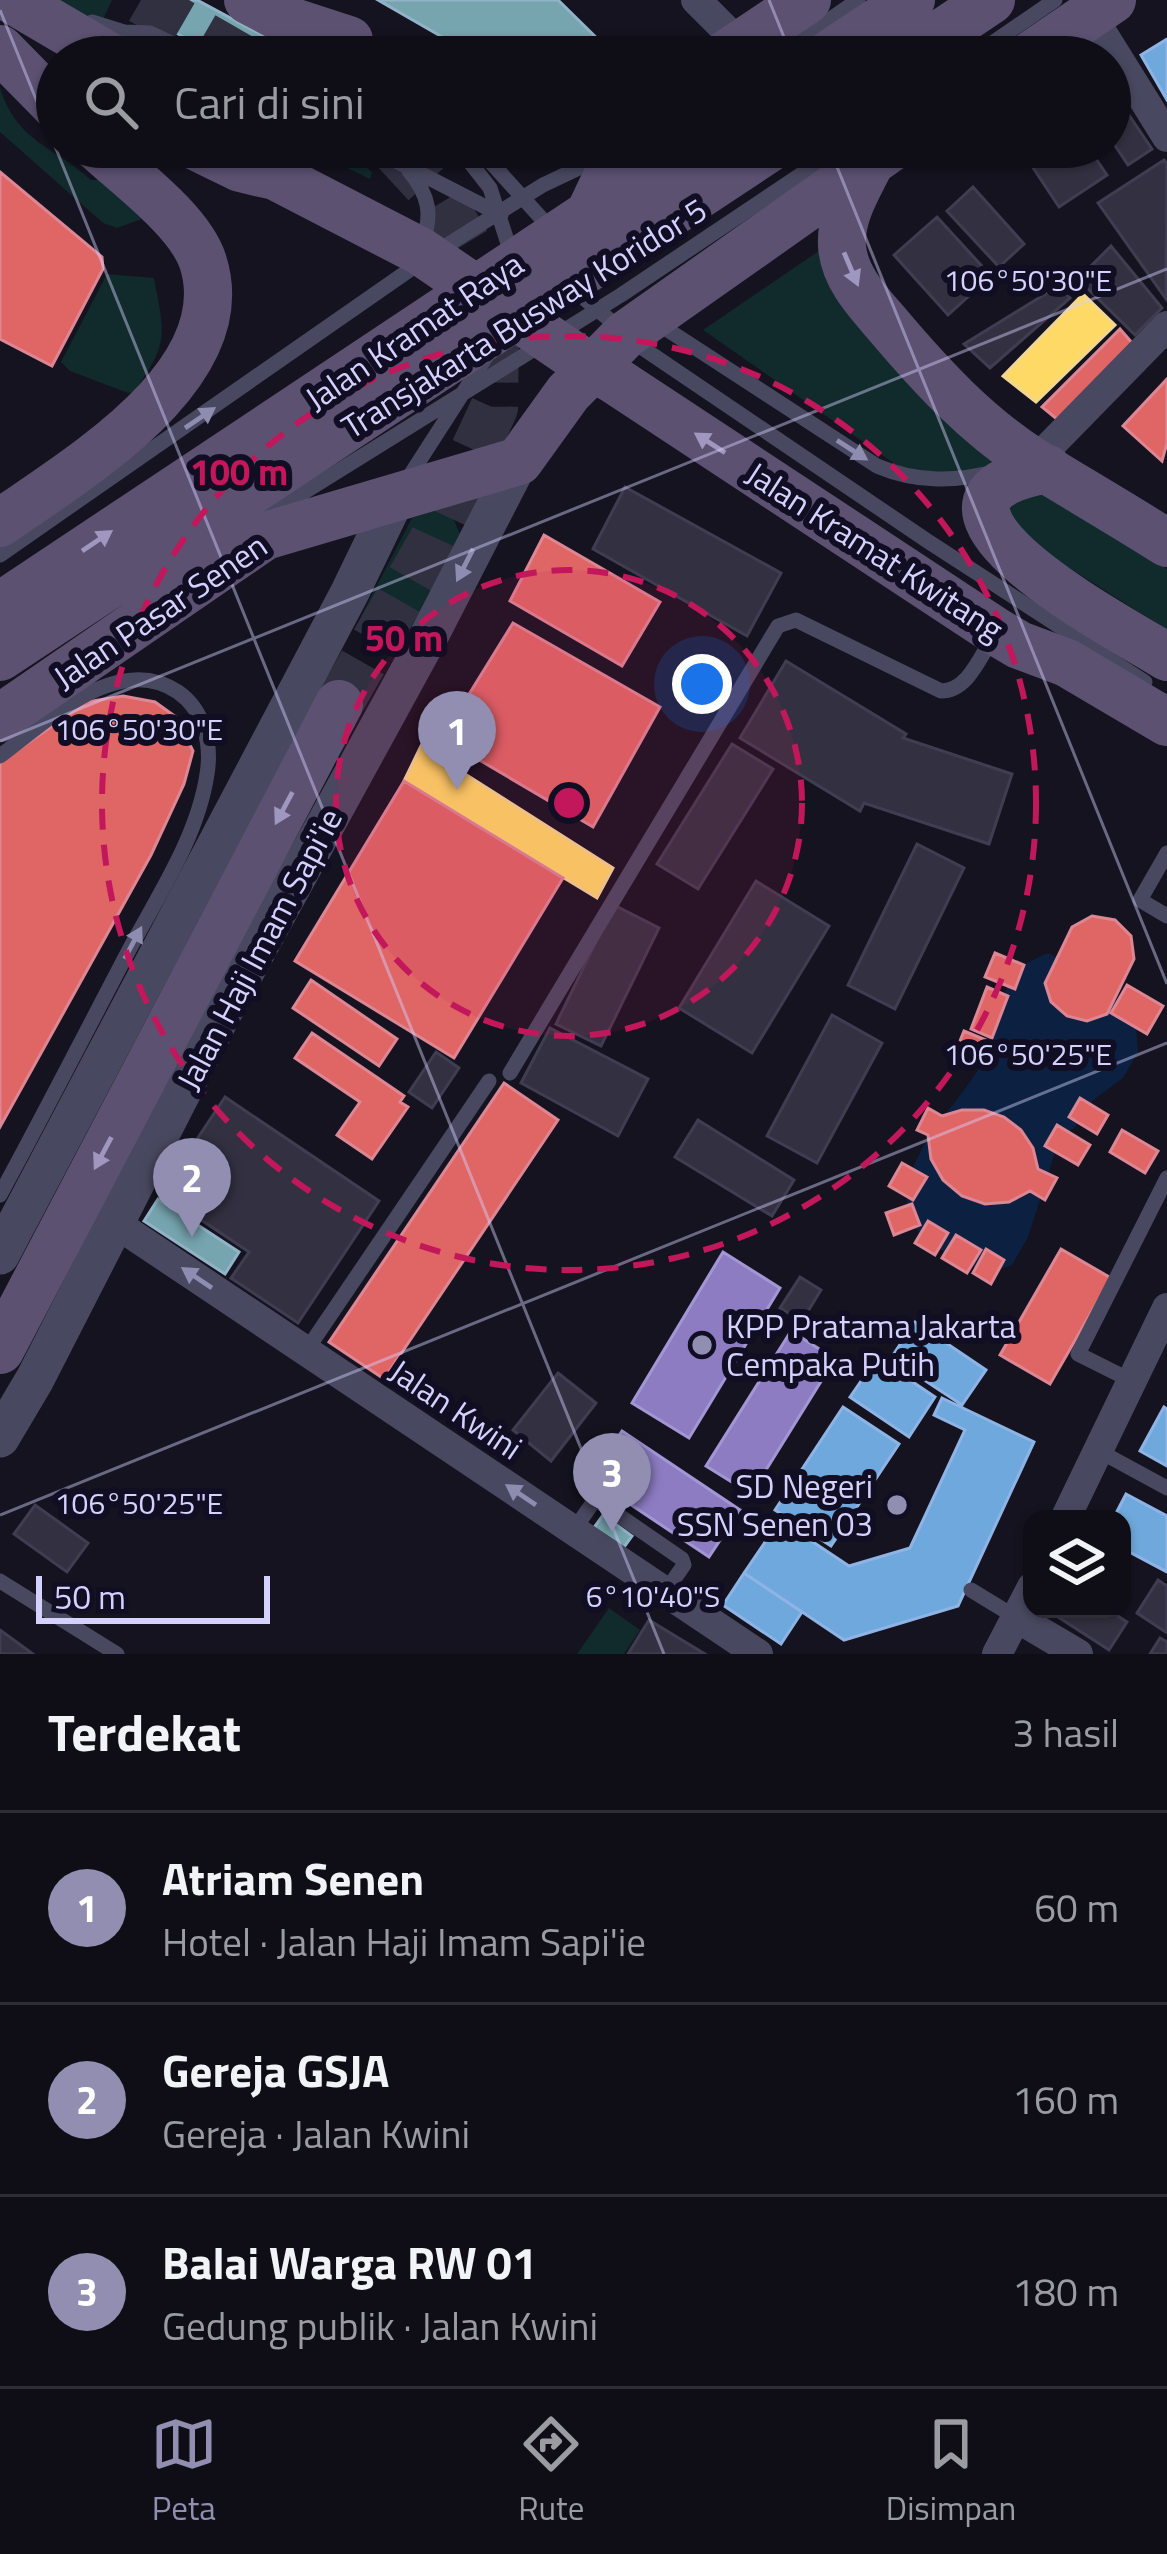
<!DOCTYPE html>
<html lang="id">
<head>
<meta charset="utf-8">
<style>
	:root { --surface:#0f0e17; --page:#181720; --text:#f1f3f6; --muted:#9b9ca1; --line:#2f2e36; --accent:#918eb1 }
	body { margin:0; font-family:"Titillium Web",sans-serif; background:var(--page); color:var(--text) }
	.controls { position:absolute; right:36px; bottom:36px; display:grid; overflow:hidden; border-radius:24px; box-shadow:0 3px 9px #0004 }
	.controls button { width:108px; height:108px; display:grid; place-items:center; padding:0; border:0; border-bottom:3px solid var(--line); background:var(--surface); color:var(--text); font:60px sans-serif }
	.scale { position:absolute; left:36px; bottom:30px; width:234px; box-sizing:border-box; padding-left:12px; border:6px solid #d5d1ff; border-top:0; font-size:33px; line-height:42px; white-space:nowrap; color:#d5d1ff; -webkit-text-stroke:9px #110e24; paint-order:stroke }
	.you { position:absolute; left:702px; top:684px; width:42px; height:42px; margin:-30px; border:9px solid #fff; border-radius:50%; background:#1a73e8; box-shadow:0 0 0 18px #1a73e833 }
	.badge { display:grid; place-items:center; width:78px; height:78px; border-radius:50%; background:var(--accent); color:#fff; font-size:39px; font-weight:700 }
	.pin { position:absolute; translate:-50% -99px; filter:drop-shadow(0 3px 6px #0008) }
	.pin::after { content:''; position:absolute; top:63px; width:42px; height:36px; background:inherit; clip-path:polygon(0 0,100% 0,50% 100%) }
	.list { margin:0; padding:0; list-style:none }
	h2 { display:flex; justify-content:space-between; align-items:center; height:156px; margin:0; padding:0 48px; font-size:51px }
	h2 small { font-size:39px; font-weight:400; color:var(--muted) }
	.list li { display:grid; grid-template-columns:78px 1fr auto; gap:36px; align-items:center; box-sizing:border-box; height:192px; padding:0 48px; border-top:3px solid var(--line) }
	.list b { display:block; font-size:45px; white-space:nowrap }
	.list p { margin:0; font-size:39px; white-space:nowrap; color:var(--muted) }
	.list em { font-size:39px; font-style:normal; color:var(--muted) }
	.icon { flex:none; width:66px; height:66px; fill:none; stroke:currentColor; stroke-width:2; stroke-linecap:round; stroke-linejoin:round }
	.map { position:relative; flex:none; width:1167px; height:1654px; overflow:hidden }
	.search { position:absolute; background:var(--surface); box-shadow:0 3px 9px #0004; left:36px; right:36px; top:36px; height:132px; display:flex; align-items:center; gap:30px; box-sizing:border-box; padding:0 42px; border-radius:66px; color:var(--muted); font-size:45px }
	.sheet { height:732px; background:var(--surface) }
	nav { display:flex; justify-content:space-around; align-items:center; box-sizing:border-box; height:168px; border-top:3px solid var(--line); background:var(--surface); font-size:33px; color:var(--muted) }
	nav a { display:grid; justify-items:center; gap:6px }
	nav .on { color:var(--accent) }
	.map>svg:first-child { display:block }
	.green { fill:#112a2b }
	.water { fill:#0c2142 }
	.homes { fill:#ffd966; stroke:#f2d794; stroke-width:3 }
	.shops { fill:#e06666; stroke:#dd8694; stroke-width:3 }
	.offices { fill:#8e7cc3; stroke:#a396d5; stroke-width:3 }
	.schools { fill:#6fa8dc; stroke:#8eb4e6; stroke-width:3 }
	.public { fill:#76a5af; stroke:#92b2c7; stroke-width:3 }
	.building { fill:#333141; stroke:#403d53; stroke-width:3 }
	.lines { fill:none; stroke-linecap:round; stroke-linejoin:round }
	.primary-tunnel { stroke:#313041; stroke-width:48; stroke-dasharray:48 24; stroke-linecap:butt }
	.service { stroke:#484860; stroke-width:15 }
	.minor { stroke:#484860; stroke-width:30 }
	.tertiary { stroke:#484860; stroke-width:39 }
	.primary { stroke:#5c5171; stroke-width:48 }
	.oneway { fill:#9f97bf }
	.oneway2 { fill:#8e8cb0 }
	.ticks { fill:none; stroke:#d5d1ff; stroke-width:3; stroke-opacity:0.45 }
	.ring { fill:none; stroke:#c2185b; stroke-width:6; stroke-dasharray:21 15 }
	.poi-dot { fill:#918eb1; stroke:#110e24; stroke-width:4.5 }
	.labels { text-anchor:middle; stroke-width:12; stroke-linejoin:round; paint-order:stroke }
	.street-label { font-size:33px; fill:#d5d1ff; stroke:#110e24 }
	.poi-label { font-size:33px; fill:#d5d1ff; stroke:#110e24; text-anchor:start }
	.ticks-label { font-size:30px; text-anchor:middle; fill:#d5d1ff; stroke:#110e24; stroke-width:12; stroke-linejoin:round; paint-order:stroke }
	.centre { fill:#c2185b; stroke:#110e24; stroke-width:6 }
	.ring-label { font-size:36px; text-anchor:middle; font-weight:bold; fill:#c2185b; stroke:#110e24; stroke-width:12; stroke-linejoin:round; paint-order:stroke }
</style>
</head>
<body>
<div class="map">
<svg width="1167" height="1654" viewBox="0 0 1167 1654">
	<rect width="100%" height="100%" fill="#14131f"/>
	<path class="green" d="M50 0H112L100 26Z
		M0 88C17 142 55 147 91 180H100L142 219 117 228 103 223 0 132Z
		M304 147H350L372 173 370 179Z
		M826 246 1015 468 912 476 703 330Z
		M107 274 154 278C165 336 169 342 134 392L128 393 70 371 61 362Z
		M1045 493 1167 569V630L1016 534 1003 503Z
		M437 510 453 518 460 534 408 641 361 616 412 518Z
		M609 1608 640 1630 624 1654H577Z"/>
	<path class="water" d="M1048 953 1088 974 1118 1003 1136 1028 1138 1052 1123 1078 1093 1100 1075 1127 1059 1140 1028 1237 1012 1265 989 1273C963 1261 917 1245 909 1214 895 1158 960 1105 984 1060 999 1031 996 990 1023 966 1029 961 1040 957 1048 953Z"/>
	<path class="homes" d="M1083 294 1115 325 1036 402 1003 376Z
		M421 746 613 868 597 898 404 781Z"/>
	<path class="shops" d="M0 172 102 257 103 269 52 366 0 339Z
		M1120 329 1133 344 1058 420 1042 407Z
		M1167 379V443L1162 461 1123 426Z
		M544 535 660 602 622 666 510 601Z
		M513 623 660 707 593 827 442 738Z
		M123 696 155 702 176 717 193 751 184 784 151 855 0 1127V762L87 702Z
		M404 781 563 878 454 1058 295 961Z
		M1092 916 1115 920 1131 936 1134 959 1107 1014 1087 1021 1067 1016 1051 1002 1045 983 1072 927Z
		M995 953 1024 965 1015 989 985 977Z
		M311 980 397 1039 379 1066 293 1008Z
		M1127 985 1163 1006 1147 1034 1111 1013Z
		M987 987 1008 996 992 1038 971 1029Z
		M964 1031 998 1045 990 1065 956 1051Z
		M312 1033 404 1096 400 1102 408 1107 372 1159 337 1135 360 1102 295 1058Z
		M504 1083 558 1120 384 1379 329 1342Z
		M1080 1098 1108 1115 1097 1134 1069 1117Z
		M928 1108 942 1116 962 1110H984L1004 1117 1021 1130 1033 1148 1038 1169 1057 1178 1045 1200 1030 1191 1009 1202 985 1204 962 1196 943 1180 931 1159 928 1135 917 1130Z
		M1057 1125 1090 1145 1078 1165 1045 1146Z
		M1122 1130 1158 1151 1145 1173 1110 1152Z
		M902 1163 927 1177 913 1200 889 1186Z
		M912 1204 920 1225 894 1235 886 1213Z
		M928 1221 948 1233 935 1255 915 1243Z
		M956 1235 981 1250 967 1273 942 1258Z
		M986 1249 1004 1260 991 1284 973 1273Z
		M1061 1249 1111 1278 1050 1384 1000 1355Z"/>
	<path class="offices" d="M723 1252 780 1288 689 1438 632 1403Z
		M791 1331 835 1359 751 1494 706 1466Z
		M622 1431 740 1510 709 1557 591 1478Z"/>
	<path class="schools" d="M1167 39V100L1141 55Z
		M915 1322 986 1370 962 1405 891 1358Z
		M877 1358 935 1397 909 1437 850 1397Z
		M942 1398 1034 1442 958 1606 844 1640 744 1573 780 1520 849 1566 910 1548 965 1430 934 1415Z
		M843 1407 899 1444 831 1546 775 1510Z
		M1164 1407 1167 1409V1466L1140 1451Z
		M1126 1494 1167 1516V1572L1122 1548V1519H1113Z
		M744 1573 802 1612 781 1644 723 1605Z"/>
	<path class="public" d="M162 0H197L303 57H220L169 29 173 23 155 13Z
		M378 0H558L616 57H477Z
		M389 147H423L443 158 435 172Z
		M158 1199 239 1252 225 1274 144 1221Z
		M603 1515 632 1536 622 1550 593 1529Z"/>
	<path class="building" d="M1110 87 1152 149 1128 165 1110 138Z
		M1037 147H1088L1107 175 1059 207 1026 157Z
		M1164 160 1167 164 1166 299 1098 203Z
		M973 187 1024 244 999 267 947 211Z
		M937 217 991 276 948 315 894 255Z
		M1111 246 1162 308 1135 335 1078 279Z
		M1060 285 1070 298 990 368 964 344Z
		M625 487 781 573 747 636 593 549Z
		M786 661 906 734 903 738 1012 774 989 844 864 803 860 811 740 738Z
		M732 744 773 769 698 889 657 864Z
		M917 844 964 868 895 1009 848 985Z
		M756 881 829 926 752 1053 679 1008Z
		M614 905 659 928 601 1046 556 1024Z
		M832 1015 882 1043 817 1163 767 1136Z
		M550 1028 648 1079 618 1136 521 1083Z
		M436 1052 459 1068 432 1108 409 1092Z
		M225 1097 379 1201 298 1323 231 1278 249 1252 161 1193Z
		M698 1120 794 1180 772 1216 675 1157Z
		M800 1277 821 1290 802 1321 780 1308Z
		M558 1373 596 1403 551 1461 513 1430Z
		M35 1505 88 1543 67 1572 14 1534Z
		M1158 1580 1167 1586V1633L1137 1613Z
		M1059 1609H1107L1127 1622 1109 1650 1055 1615Z
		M649 1620 705 1654H628Z
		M0 1630 33 1654H0Z
		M1160 1638 1167 1642V1654H1150Z"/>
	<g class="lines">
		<path class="primary-tunnel" d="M141 0 240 57
			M339 704 433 540 494 408 495 329 469 247 440 199 392 147"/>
		<path class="service" d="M92 22 124 32 150 33 201 57
			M776 57 858 0
			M972 57 1055 0
			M369 147 501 215
			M458 147 490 188 512 256
			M477 147 551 229
			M409 171C430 196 433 216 421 247
			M572 288 644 349 929 542 1145 682
			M654 321 877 466C917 483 956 482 998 471
			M407 480 488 354
			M269 514 621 295 842 147
			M0 555 428 257 543 185 602 157
			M0 756C46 722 118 651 178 692 204 710 212 744 207 774 198 836 158 896 129 950 86 1032 44 1114 0 1195
			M1167 853 1140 900 1167 916
			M510 1073 778 626 796 620 941 691C967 691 979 659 992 639
			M306 1351 489 1081
			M1132 1381 1078 1354 1167 1178
			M1099 1451 1167 1488
			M573 1531 592 1504 598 1501 682 1559 684 1565 665 1592
			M0 1581 117 1654
			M971 1590 1017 1618"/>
		<path class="minor" d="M696 0 740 44
			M1091 15 1167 137
			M1034 462 1167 326
			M115 1223 758 1654
			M1065 1519 1167 1308
			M1017 1618 1078 1654
			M997 1654 1032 1587"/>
		<path class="tertiary" d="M0 1255 350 592 396 497
			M0 1438 35 1379 220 1017 431 632 519 461"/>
		<path class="primary" d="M13 0 110 57
			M248 0 284 19 349 40
			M0 49 57 107
			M722 57 807 0
			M825 57 911 0
			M906 57 991 0
			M1028 57 1112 0
			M197 147 240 168 270 175
			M241 147 275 176 420 251 590 367 613 379 997 632 1019 645 1067 663 1167 722
			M871 161C858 188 840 215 842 246 844 277 868 302 887 324 930 375 977 426 1034 462 1078 489 1123 515 1167 543
			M588 217 621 147
			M1048 469C872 499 1121 628 1167 657
			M0 523C75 470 239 375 203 262 190 221 129 177 97 147
			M0 606 690 147
			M0 657 771 147
			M0 718 265 536 519 461 568 393 625 335 892 147
			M0 1350 339 704"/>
	</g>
	<defs><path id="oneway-solid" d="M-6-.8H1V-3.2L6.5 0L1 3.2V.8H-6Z" transform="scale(3)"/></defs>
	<g class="oneway">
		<use href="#oneway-solid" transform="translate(851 269) rotate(67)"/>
		<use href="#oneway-solid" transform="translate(710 443) rotate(-147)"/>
		<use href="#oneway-solid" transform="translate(97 541) rotate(-34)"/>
		<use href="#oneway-solid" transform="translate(284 808) rotate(118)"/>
		<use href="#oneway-solid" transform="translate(103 1153) rotate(118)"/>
	</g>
	<g class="oneway2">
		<use href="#oneway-solid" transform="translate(200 418) rotate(-34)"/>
		<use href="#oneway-solid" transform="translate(852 450) rotate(33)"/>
		<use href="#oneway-solid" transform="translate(465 565) rotate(117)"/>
		<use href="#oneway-solid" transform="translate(133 943) rotate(-62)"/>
		<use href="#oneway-solid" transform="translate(197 1278) rotate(-146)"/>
		<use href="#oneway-solid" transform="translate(521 1495) rotate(-146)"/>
	</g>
	<path class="ticks" d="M769 0 792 57M0 10 664 1654M829 147 1167 984M0 741 1167 269M0 1515 1167 1043"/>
	<circle cx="569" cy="803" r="233" fill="#c2185b" fill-opacity=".12"/>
	<g class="ring">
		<circle cx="569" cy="803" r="233"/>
		<circle cx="569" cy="803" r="467"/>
	</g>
	<g class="poi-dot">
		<circle cx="702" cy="1345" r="12"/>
		<circle cx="897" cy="1505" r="12"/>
	</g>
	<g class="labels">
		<g class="street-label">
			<text transform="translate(524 318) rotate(-32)" y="12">Transjakarta Busway Koridor 5</text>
			<text transform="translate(414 331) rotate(-34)" y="12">Jalan Kramat Raya</text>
			<text transform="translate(875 551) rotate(33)" y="12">Jalan Kramat Kwitang</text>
			<text transform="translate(160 611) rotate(-34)" y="12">Jalan Pasar Senen</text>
			<text transform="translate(259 949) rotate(-62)" y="12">Jalan Haji Imam Sapi'ie</text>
			<text transform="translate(456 1409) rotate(34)" y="12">Jalan Kwini</text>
		</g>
		<g class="poi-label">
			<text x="726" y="1338">KPP Pratama Jakarta<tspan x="726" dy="38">Cempaka Putih</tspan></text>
			<text x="873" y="1498" text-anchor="end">SD Negeri<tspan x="873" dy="38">SSN Senen 03</tspan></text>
		</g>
	</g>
	<g class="ticks-label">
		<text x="1028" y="291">106°50'30"E</text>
		<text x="139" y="740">106°50'30"E</text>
		<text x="1028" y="1065">106°50'25"E</text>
		<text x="139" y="1514">106°50'25"E</text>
		<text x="653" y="1607">6°10'40"S</text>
	</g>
	<circle cx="569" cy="803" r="18" class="centre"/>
	<g class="ring-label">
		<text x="239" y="485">100 m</text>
		<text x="404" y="651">50 m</text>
	</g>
</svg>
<div class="controls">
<button><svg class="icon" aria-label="layers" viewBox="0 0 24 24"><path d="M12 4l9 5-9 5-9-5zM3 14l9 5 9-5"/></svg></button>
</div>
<div class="scale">50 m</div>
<div class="you"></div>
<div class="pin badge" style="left:457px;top:790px">1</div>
<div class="pin badge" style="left:192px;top:1237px">2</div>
<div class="pin badge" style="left:612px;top:1532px">3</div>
<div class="search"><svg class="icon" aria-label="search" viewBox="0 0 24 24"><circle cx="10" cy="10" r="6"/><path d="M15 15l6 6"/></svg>Cari di sini</div>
</div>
<section class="sheet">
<h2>Terdekat<small>3 hasil</small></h2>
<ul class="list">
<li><span class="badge">1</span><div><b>Atriam Senen</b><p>Hotel · Jalan Haji Imam Sapi'ie</p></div><em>60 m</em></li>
<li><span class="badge">2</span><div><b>Gereja GSJA</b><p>Gereja · Jalan Kwini</p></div><em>160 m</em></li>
<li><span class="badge">3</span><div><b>Balai Warga RW 01</b><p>Gedung publik · Jalan Kwini</p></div><em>180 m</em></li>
</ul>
</section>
<nav>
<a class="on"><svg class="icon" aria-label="map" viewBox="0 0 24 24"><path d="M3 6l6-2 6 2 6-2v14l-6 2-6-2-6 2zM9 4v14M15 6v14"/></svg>Peta</a>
<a><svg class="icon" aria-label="directions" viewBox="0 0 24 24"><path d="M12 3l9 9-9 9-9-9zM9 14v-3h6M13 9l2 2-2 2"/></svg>Rute</a>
<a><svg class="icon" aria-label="saved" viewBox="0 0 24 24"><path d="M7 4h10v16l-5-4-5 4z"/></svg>Disimpan</a>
</nav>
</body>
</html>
